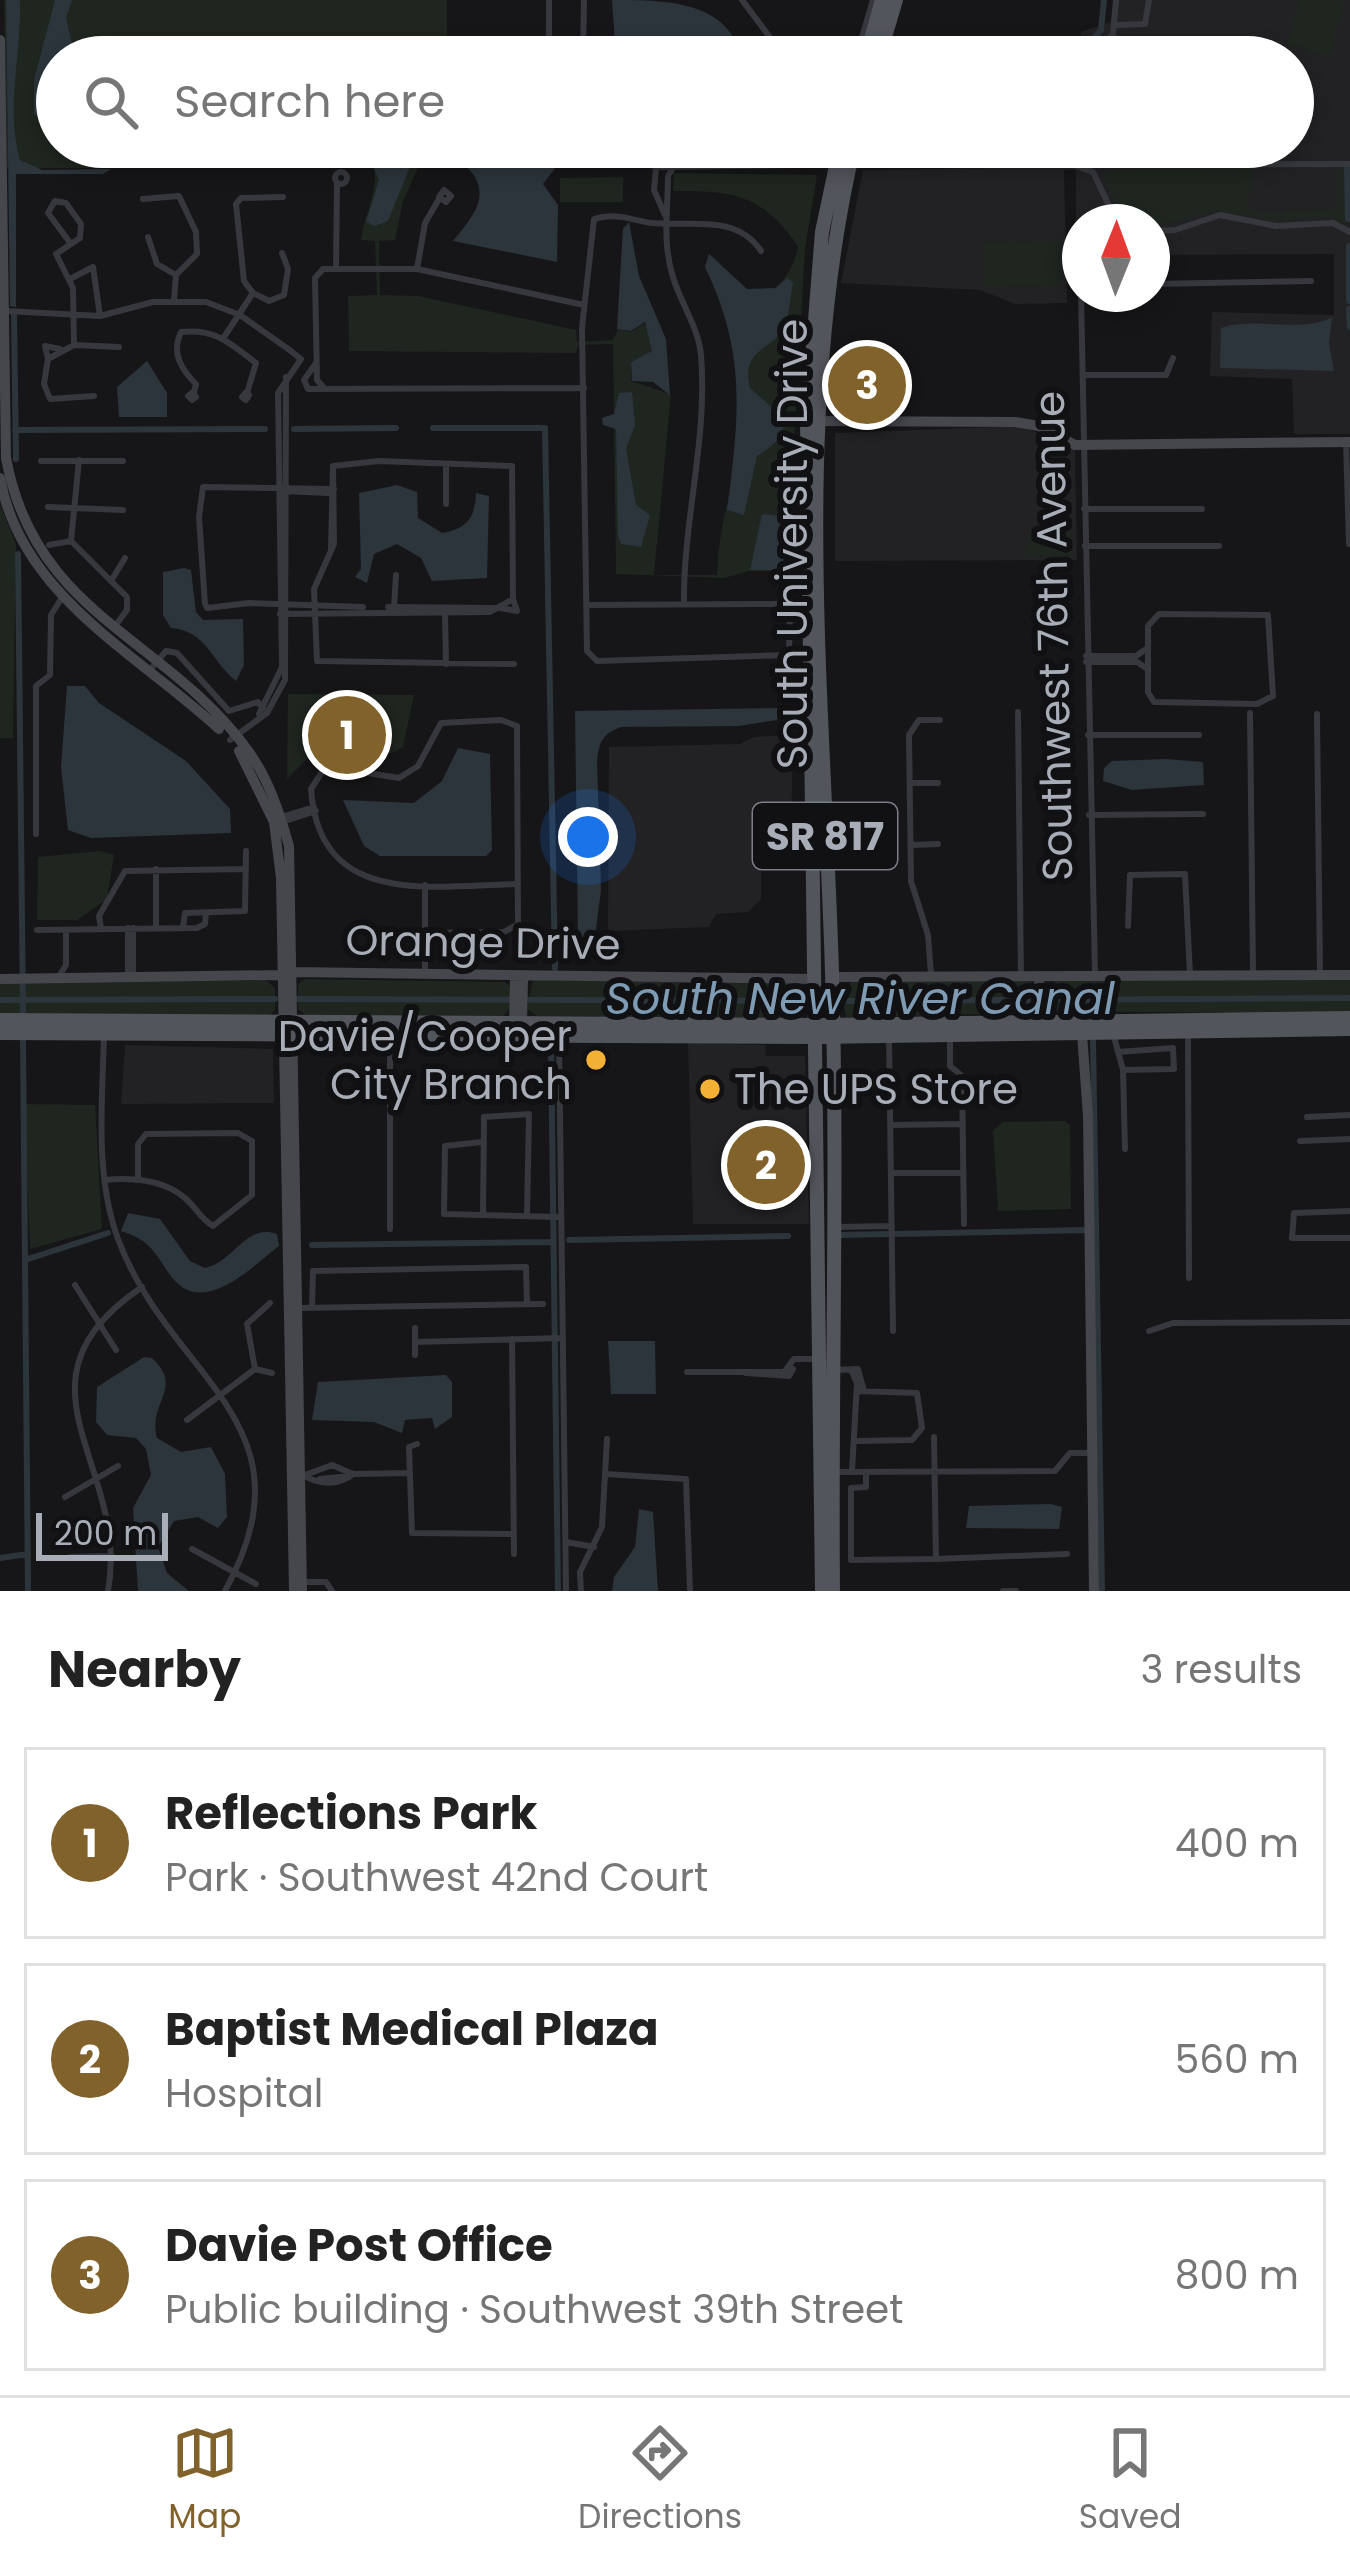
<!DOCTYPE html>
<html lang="en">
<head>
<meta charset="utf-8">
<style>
	:root { --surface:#fff; --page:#f6f6f6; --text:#222; --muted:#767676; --line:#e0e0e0; --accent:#80622a }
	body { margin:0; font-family:Poppins,sans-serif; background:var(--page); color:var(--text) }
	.compass { position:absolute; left:1062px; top:204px; width:108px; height:108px; border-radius:50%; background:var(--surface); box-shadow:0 6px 18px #0003; rotate:1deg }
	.scale { position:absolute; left:36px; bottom:30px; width:132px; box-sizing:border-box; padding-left:12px; border:6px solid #a8adb8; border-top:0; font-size:33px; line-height:42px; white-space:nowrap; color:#a8adb8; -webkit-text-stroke:9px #111113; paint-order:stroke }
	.you { position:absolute; left:588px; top:837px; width:42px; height:42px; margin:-30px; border:9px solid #fff; border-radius:50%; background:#1a73e8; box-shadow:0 0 0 18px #1a73e833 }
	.badge { display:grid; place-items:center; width:78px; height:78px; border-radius:50%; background:var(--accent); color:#fff; font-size:39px; font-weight:700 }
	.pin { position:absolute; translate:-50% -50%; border:6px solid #fff; box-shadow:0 3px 12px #0006 }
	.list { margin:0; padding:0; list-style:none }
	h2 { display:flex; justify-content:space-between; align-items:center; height:156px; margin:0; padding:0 48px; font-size:51px }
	h2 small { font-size:39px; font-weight:400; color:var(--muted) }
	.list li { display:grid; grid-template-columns:78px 1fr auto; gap:36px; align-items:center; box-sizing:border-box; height:192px; margin:0 24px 24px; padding:0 24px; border:3px solid var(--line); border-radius:0px }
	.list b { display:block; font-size:45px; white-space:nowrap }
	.list p { margin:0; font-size:39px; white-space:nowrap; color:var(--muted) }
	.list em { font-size:39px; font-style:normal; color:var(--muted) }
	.icon { flex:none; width:66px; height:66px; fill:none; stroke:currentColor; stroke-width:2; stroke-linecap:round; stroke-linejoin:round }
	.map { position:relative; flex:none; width:1350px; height:1591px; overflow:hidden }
	.search { position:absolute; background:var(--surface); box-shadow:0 6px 18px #0003; left:36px; right:36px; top:36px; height:132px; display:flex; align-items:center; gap:30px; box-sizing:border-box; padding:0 42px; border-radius:66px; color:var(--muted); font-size:45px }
	.sheet { height:804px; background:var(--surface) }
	nav { display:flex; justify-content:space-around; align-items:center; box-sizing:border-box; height:168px; border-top:3px solid var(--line); background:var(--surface); font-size:33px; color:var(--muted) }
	nav a { display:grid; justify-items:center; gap:6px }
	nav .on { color:var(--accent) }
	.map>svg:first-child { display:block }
	.built { fill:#222225 }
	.green { fill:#1e261f }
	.water { fill:#2c353c }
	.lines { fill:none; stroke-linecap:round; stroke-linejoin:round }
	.canal { stroke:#2c353c; stroke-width:6 }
	.street { stroke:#37383d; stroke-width:6 }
	.secondary { stroke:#45474d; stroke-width:10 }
	.primary { stroke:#53555c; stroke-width:14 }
	.poi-dot { fill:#f2b134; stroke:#111113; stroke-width:4.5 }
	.labels { text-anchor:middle; stroke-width:12; stroke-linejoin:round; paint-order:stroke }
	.shield { fill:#111113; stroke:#7b7e86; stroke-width:3 }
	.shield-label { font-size:39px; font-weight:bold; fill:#a8adb8 }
	.street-label { font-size:42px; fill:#a8adb8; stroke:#111113 }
	.poi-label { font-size:42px; fill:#a8adb8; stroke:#111113; text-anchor:end }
	.water-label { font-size:45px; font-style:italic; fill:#7f9bb3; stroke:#111113 }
</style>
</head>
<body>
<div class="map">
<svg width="1350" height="1591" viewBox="0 0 1350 1591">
	<rect width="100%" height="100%" fill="#161618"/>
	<path class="built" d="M1113 0H1350V434H1294L1292 379 1210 376 1212 312 1334 315V254L1152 255V222H1080L1076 255V170H1064L1067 303 1015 304 980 290 841 283 863 170 1076 167 1077 147H1293V57H1077L1081 32 1113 21Z
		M1023 426 1075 450 1077 560 835 561V433Z
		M793 735 791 836 761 839V899L748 912 716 914 709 927 608 931 609 747 740 744 754 737Z
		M688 1043 765 1045 766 1056H805L809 1224H693Z
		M125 1045 273 1049 274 1103 121 1104Z"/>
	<path class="green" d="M4 0H447V57H57V147H323L306 158V168H7Z
		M1300 0H1345L1329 56 1287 44Z
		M358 147H441V162L418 168 403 201 395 240 379 241 380 295 418 296 576 330 577 342 613 340 618 329 631 332 645 323 652 349 647 357 631 361V381L671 394 654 575H717C718 546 723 519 730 493 748 416 739 337 705 267L709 254C721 262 726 274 736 283 768 311 794 274 798 246 763 195 733 190 673 191L674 173 817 175 805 249 794 440 786 465 789 571H749L724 578 616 574 613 344 578 345 576 353 349 351 348 296 377 295 375 241 361 240C365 206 392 171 358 147Z
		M1252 168 1248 206 1255 212 1332 211 1337 205V169H1350V225L1329 217 1274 220 1219 210 1152 227 1118 209 1101 172Z
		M623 177V202H560V178Z
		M1059 242 1060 285 984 286 983 243Z
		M0 504 16 544 13 738H0Z
		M1051 513H1071L1072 554 1026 556 1030 530Z
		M288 694 414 695 403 747 392 753 318 748 287 779Z
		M100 851 114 855 107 899 77 920H37L38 857Z
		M1350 977V1014L1051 1011 1050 987 1056 981Z
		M305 979 505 982 510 986V1008L502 1018 306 1015 298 1009V984Z
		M533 980 803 984 807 1006 802 1019 537 1016 527 1009Z
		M0 981H267L275 988V1010L269 1016 0 1015Z
		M853 981H1029L1034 984V1013L846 1017 841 991Z
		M25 1104 95 1105 102 1229 30 1249Z
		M1065 1121 1070 1125 1071 1209 998 1211 993 1130 1003 1122Z"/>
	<path class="water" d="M6 0H20C22 52 5 108 20 160L42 170 111 169 103 174H16V307L10 306Z
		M55 0H72L66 18 74 51 72 57H57V115L40 118 34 114V80Z
		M612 0C663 0 725 0 741 54L616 57Z
		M365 147H403L411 164 388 221 375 226 366 222 379 180Z
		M453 150C486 160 528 149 556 167L543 184 558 205 557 262 453 241C475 214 497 190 459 160L426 161 428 152Z
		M629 222 639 276 666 339 670 395 653 382 632 381 631 362 652 351 645 322 631 331 617 329 623 229Z
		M709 254 747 289 776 288 787 278 793 282 786 329C766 351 741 352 750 388 779 415 805 426 757 456L744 515 727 510C739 418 747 353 705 267Z
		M1332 317 1329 343 1334 371 1220 368 1221 328C1256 316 1302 334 1332 317Z
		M147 361 167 393V417H119L117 387Z
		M632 392 635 425 626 449 636 505 650 515 641 547 621 544 618 536 616 429 603 425 602 418 614 414 619 393Z
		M397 485 417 492 418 518 442 533C467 529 475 518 476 493L489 496 487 578 432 581 421 558 397 544 374 554 367 583 355 577 361 569 359 493Z
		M762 514 786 517V570H750Z
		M184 568 191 570 196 612 203 620 243 619 244 665 236 681C211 661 207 631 171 628L163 615V572Z
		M67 686H85L99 703 186 761 230 809 231 833 91 838 68 830 61 767Z
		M779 708 777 720 739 726 621 727C601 735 599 742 597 763L601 890 595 937 578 938 575 711Z
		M458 748 490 754 492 850 486 856H380L364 846 343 800 414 803 442 781Z
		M1166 759 1203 762 1204 785 1132 790 1103 781 1104 768 1112 761Z
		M128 1213 160 1219 190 1261 205 1268C234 1262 246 1223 277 1234L279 1246C250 1268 200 1322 168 1272 152 1248 148 1240 121 1231Z
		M608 1341H655L656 1394H611Z
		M144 1357 152 1358C185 1389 147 1402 157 1438L181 1452 211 1447 225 1474 227 1517 218 1528 198 1517 174 1521 158 1547 167 1573 189 1591H138L133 1508 151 1475 146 1449 136 1438 107 1435 96 1422 97 1387Z
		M446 1375 452 1382V1417L435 1429 432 1418 405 1420 402 1433 374 1422 312 1420 318 1382Z
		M1051 1504 1062 1507 1059 1529 966 1528 969 1506Z
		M639 1509 653 1512 658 1591H612L614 1577 635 1547Z"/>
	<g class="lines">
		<path class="canal" d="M1085 48 1101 30 1104 0
			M1347 169 1348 219
			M1349 246V301
			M1349 309 1350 327
			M14 315 16 459
			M433 428H545L555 968
			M294 429 396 428
			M15 430 265 429
			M18 554 23 1011
			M298 999 811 1001
			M0 1000 275 999
			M836 1001 1350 998
			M23 1040 28 1591
			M1093 1041 1102 1591
			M551 1044 558 1591
			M895 1234 1087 1230
			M841 1235 888 1234
			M569 1240 788 1236
			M312 1245 553 1242
			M25 1260 108 1233
			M0 1558 28 1554"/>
		<path class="street" d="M549 0V57
			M742 0 778 48V57
			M1116 25 1145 24 1149 0
			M583 57 584 0
			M856 57 873 0
			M1090 57 1113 34 1116 0
			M560 147 571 154 663 167 1056 161
			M609 147 642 156H838
			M851 156H1049L1093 172 1110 208 1126 222
			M1078 163 1080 147
			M1180 164 1185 147
			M1107 165 1350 164
			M656 168 654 190 665 215
			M673 168 668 176C668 211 662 242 673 277 681 304 698 326 701 355 708 439 683 520 684 604
			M335 178a6 6 0 1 1 12 0a6 6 0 1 1-12 0Z
			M444 190 451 196 446 202 439 197Z
			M143 199 179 196 196 232 197 254 176 275
			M55 201 66 203 81 224 80 238 71 244 48 213Z
			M1152 231 1175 230 1220 215 1276 226 1333 223 1350 232
			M148 237 157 264 176 275
			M71 244 56 254 73 288 74 345
			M336 269H417L584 305
			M417 269 425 223 439 199
			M70 279 93 267 100 316
			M1152 284 1311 281
			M253 293 244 281 236 204 241 198 283 197
			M253 293 269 301 284 295 288 269 282 253
			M1081 294 1095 974
			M174 301 176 275
			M6 311 100 316 153 302H206L240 315 291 351
			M224 337 253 293
			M48 359 45 346 60 349
			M316 363 304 380 308 389 584 388
			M1083 375H1166L1173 358
			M324 388 317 380 315 278 323 269H336L337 183
			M193 392 196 397 192 400 188 396Z
			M194 392 196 384C181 369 171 353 181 332 215 328 230 343 256 363L247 393
			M245 393 249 395 246 400 242 397Z
			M94 396 50 399 44 384 48 359 74 345 119 347
			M1346 442 1349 544
			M79 460 71 541 127 597V610L115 626
			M41 461H123
			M333 466 334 544 314 589 317 661 514 664
			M334 489 203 487 199 517 205 604 207 608 249 603 363 607
			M282 491 329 493
			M446 504V468
			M48 507 123 510
			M1084 509H1202
			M49 545 71 541
			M1085 546H1219
			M331 550 333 466
			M111 581 125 558
			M587 605 781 604 790 612 789 655 597 661 587 651 582 328 594 219C615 212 631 220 652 223 690 227 736 213 761 251
			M388 607 494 608
			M394 607 396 575
			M500 608 517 611 513 599
			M445 611 446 664
			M280 614 490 612 513 599 512 466 379 461 333 466
			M1159 614 1268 615 1273 696 1257 704 1154 702 1148 692V626Z
			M1086 656H1136L1146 649
			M1086 662H1137L1146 668
			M149 671 166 651 177 653 229 711 258 702 263 708
			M1018 712 1021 978
			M1250 713 1253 973
			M259 714 282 667 278 393 301 359 292 352
			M1317 714 1320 974
			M1088 735H1199
			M230 740 267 713 285 680 286 377
			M910 783H938
			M1089 815 1203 814
			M281 817 314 807
			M282 822 316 811
			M36 834V686L50 675 51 615 63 596
			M912 845 938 844
			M156 869V928
			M425 885V971
			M1128 926 1130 875 1185 874 1190 975
			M101 928 99 916 125 871 246 869
			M128 928V976
			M133 928V976
			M183 928 185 913 245 911 246 851
			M37 930 197 928 205 924 206 913
			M425 933 504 932 518 924 517 726 501 720 441 723 418 766 399 778 337 768 322 772 311 789C319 908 431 886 517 884
			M931 974 928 935 911 881 909 735 919 720H940
			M58 978 66 965V930
			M1188 1035 1189 1278
			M104 1037C102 1103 95 1177 118 1239 170 1380 318 1421 225 1591
			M559 1037 566 1591
			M889 1037 893 1331
			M950 1037V1066L962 1076 964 1224
			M1114 1037 1123 1070 1125 1149
			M390 1039V1229
			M1118 1052 1173 1048 1174 1069 1123 1070
			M1307 1117 1350 1115
			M891 1125 963 1124
			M1300 1141 1350 1139
			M482 1142 445 1146 444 1214 559 1217
			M891 1173H963
			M105 1180C136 1177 170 1180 192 1205 200 1214 203 1220 213 1226L252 1195V1141L238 1133 146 1134 138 1144V1178
			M1350 1211 1294 1213 1292 1238H1350
			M483 1215 484 1117 529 1114 527 1216
			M836 1227 892 1226
			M75 1285 116 1350
			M312 1307 313 1271 526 1267 527 1304
			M300 1308 543 1304
			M415 1328V1355
			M1149 1331 1173 1323 1350 1322
			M512 1339 514 1554
			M415 1342 562 1338
			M255 1369 247 1324 270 1303
			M255 1369 272 1373
			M851 1369 857 1383 852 1471
			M832 1370 858 1369 864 1391
			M687 1372H784L794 1359H815
			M746 1373 789 1376 793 1369
			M187 1420 255 1369
			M934 1437 936 1559 1067 1554
			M855 1441 912 1440 922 1428 917 1393 857 1391
			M417 1444 409 1447 412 1533 513 1534
			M835 1472 1055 1471 1070 1453H1093
			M866 1472V1487L851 1488V1560L936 1559
			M606 1474 686 1479 690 1591
			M303 1475C317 1484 338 1487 353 1474
			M305 1475 332 1465 353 1474 408 1473
			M320 1479 350 1476
			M65 1497 118 1466
			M566 1542 594 1547
			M192 1549 256 1584
			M70 1557 112 1556
			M302 1582H326L332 1591
			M108 1591C131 1464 0 1384 142 1287
			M581 1591 580 1572 602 1527 607 1439
			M1003 1591H1016"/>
		<path class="secondary" d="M0 40 6 458C35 617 167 637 249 752 269 780 280 814 289 846L302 1591
			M816 421 1015 422 1039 426 1075 445 1350 442
			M0 478C21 596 138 654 219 729
			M239 751 274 822 281 878 294 1591
			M293 972 816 979
			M832 977 1350 975
			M1039 978 1040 1028
			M0 979 281 975
			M514 1026 515 978
			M522 1026 523 978
			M1082 1034 1088 1116 1094 1591"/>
		<path class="primary" d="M866 57 882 0
			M879 57 896 0
			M0 1020 817 1025 1350 1018
			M0 1033 817 1037 1350 1029
			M822 1591 807 421 822 232 840 147
			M833 1591C831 1385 838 1178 832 972 824 701 791 413 854 147"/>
	</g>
	<g class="poi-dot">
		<circle cx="596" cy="1060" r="12"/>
		<circle cx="710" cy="1089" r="12"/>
	</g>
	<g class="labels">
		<rect class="shield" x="753" y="803" width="144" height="66" rx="9"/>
		<g class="shield-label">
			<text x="825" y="850">SR 817</text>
		</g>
		<g class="street-label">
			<text transform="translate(792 544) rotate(-90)" y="15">South University Drive</text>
			<text transform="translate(1053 636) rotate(-91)" y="15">Southwest 76th Avenue</text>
			<text transform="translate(483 942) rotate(1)" y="15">Orange Drive</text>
		</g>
		<g class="poi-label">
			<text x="572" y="1051">Davie/Cooper<tspan x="572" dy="48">City Branch</tspan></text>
			<text x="734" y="1104" text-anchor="start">The UPS Store</text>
		</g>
		<g class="water-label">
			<text x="860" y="1014">South New River Canal</text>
		</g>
	</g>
</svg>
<svg class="compass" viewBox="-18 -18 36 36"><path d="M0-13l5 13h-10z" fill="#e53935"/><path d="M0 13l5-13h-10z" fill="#767676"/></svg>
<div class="scale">200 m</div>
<div class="you"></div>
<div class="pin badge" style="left:347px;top:735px">1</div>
<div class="pin badge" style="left:766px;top:1165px">2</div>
<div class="pin badge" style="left:867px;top:385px">3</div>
<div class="search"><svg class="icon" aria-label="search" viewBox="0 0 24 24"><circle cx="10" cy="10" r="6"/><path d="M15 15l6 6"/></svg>Search here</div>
</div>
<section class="sheet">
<h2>Nearby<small>3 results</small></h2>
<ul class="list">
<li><span class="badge">1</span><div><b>Reflections Park</b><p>Park · Southwest 42nd Court</p></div><em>400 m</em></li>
<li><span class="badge">2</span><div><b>Baptist Medical Plaza</b><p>Hospital</p></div><em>560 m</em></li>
<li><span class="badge">3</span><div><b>Davie Post Office</b><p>Public building · Southwest 39th Street</p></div><em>800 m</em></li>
</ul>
</section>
<nav>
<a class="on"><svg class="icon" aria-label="map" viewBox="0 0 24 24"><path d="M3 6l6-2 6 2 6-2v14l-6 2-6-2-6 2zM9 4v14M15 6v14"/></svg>Map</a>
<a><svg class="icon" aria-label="directions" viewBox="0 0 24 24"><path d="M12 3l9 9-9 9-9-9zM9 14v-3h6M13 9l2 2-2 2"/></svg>Directions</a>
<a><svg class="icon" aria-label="saved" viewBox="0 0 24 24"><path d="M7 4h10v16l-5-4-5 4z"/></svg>Saved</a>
</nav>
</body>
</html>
